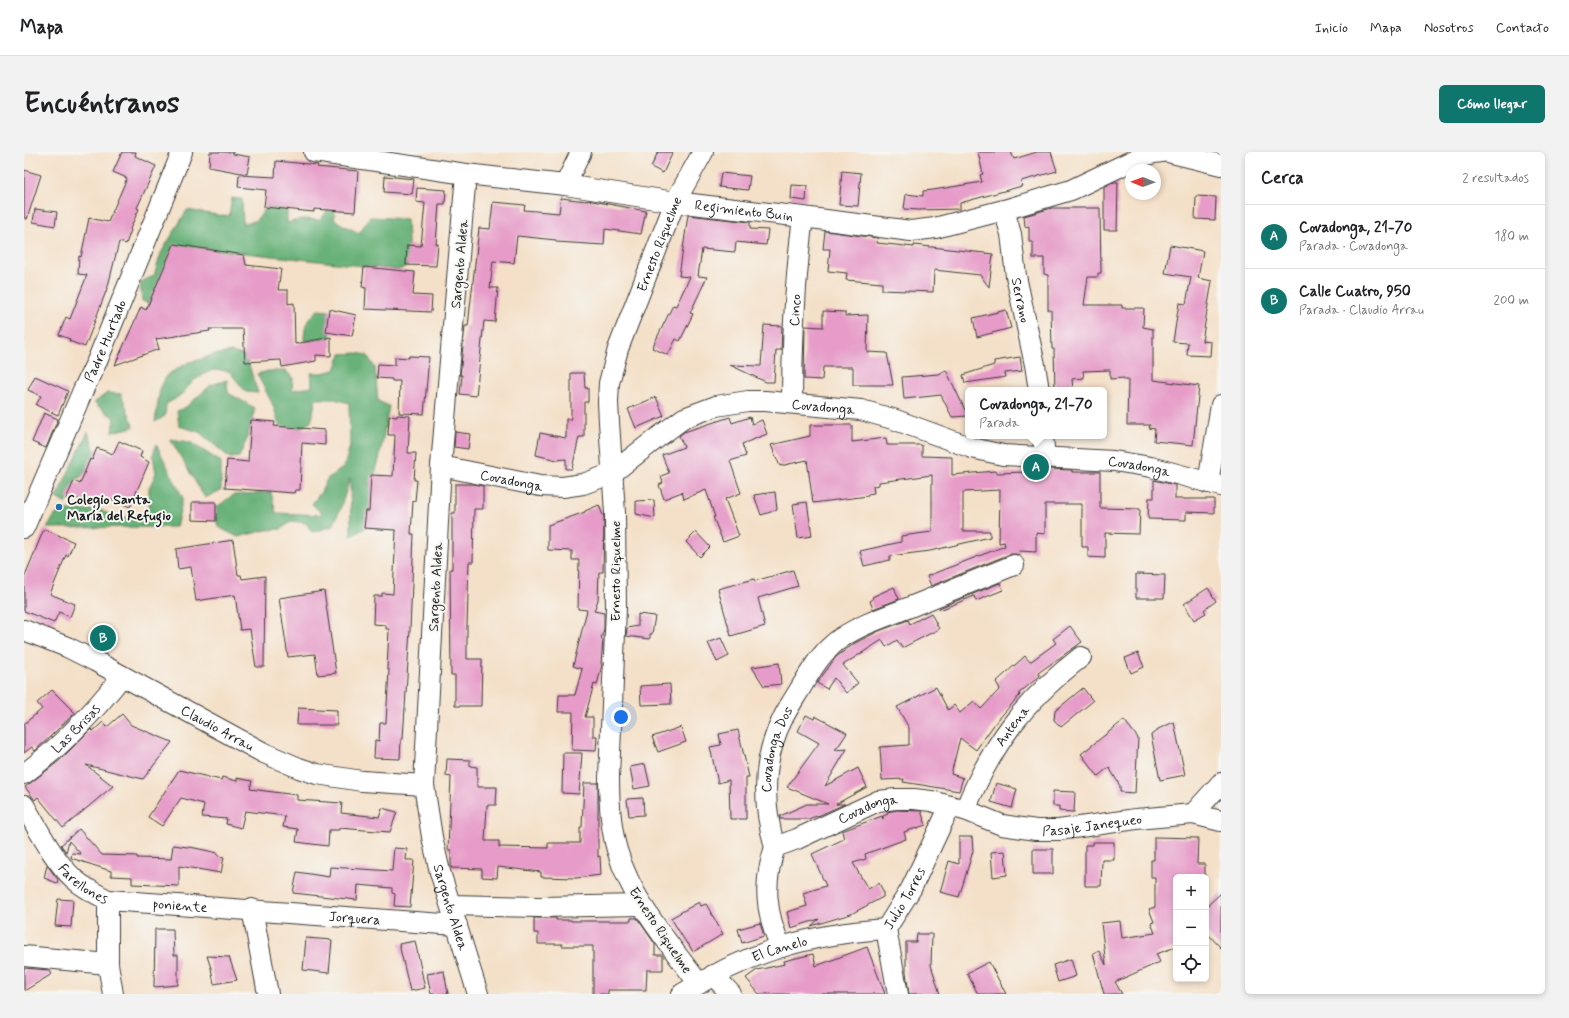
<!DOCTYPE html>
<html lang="es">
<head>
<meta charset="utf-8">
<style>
	:root { --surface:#fff; --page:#f2f2f2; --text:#202124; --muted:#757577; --line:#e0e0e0; --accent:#0f766e }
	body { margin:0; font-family:Mynerve,sans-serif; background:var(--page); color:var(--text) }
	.controls { position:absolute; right:12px; bottom:12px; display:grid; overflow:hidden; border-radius:6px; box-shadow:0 2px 6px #0003 }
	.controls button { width:36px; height:36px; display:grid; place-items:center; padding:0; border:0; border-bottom:1px solid var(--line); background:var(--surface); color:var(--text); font:20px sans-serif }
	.compass { position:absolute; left:1101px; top:12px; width:36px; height:36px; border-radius:50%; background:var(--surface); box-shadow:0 2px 6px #0003; rotate:271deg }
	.you { position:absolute; left:597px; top:565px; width:14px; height:14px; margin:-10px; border:3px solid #fff; border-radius:50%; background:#1a73e8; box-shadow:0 0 0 6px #1a73e833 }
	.badge { display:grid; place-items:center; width:26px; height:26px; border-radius:50%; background:var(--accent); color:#fff; font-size:13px; font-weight:700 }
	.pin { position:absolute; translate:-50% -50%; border:2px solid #fff; box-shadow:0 1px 4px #0006 }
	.popup { position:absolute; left:941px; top:235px; width:142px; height:52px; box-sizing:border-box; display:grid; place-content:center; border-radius:6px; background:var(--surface); filter:drop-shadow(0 1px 3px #0005); font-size:13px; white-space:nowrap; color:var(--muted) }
	.popup b { font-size:15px; color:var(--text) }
	.popup::after { content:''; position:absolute; left:50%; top:100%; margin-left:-8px; border:8px solid transparent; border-top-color:var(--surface) }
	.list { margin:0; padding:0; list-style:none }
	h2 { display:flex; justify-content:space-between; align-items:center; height:52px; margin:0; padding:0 16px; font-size:17px }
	h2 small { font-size:13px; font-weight:400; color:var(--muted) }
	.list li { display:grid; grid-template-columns:26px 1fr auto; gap:12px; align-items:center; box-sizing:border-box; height:64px; padding:0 16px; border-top:1px solid var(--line) }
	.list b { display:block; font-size:15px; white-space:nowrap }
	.list p { margin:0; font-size:13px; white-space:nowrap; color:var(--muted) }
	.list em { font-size:13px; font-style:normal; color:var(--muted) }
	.icon { flex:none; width:22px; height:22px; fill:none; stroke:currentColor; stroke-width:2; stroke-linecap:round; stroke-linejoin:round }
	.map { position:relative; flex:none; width:1197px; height:842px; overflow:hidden; border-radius:6px }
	header { display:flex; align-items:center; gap:24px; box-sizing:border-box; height:56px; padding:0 20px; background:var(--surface); border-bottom:1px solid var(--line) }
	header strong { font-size:19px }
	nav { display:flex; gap:22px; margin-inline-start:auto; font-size:14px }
	.intro { display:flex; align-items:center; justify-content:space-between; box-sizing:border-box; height:96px; padding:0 24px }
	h1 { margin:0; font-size:28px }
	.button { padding:10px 18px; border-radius:6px; background:var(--accent); color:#fff; font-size:14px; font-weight:700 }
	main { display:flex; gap:24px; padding:0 24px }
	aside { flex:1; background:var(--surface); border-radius:6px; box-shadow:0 2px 6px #0003 }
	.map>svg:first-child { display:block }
	.forest { fill:#68b178; stroke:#42664a }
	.building { fill:#e69bc8 }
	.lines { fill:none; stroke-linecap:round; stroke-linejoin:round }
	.minor-casing { stroke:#3c3936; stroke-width:22 }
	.minor { stroke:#fff; stroke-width:20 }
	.poi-dot { fill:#1f6fb2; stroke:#f6f6f2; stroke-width:1.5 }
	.labels { text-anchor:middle; stroke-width:4; stroke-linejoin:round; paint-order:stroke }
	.street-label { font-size:14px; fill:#1c1c1c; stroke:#f6f6f2 }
	.poi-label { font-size:14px; font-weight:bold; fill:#1c1c1c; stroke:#f6f6f2; text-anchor:start }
</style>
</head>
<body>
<header>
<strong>Mapa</strong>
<nav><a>Inicio</a><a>Mapa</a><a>Nosotros</a><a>Contacto</a></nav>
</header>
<div class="intro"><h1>Encuéntranos</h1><a class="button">Cómo llegar</a></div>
<main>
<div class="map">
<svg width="1197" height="842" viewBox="0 0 1197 842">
	<rect width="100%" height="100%" fill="#f6f6f2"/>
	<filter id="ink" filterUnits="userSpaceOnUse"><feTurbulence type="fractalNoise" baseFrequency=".025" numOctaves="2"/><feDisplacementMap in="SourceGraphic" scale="8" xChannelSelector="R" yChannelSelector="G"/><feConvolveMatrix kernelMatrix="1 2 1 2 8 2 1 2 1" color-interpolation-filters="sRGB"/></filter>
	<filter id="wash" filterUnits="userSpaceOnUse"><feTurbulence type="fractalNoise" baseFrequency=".012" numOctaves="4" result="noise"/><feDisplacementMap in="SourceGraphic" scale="16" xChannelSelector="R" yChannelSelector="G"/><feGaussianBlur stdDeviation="0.9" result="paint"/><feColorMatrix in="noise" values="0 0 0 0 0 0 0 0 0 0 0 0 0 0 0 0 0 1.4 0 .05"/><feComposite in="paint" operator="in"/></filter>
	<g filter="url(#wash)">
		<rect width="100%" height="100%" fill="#f4e0c8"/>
		<path class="forest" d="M306 24 315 25 310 67 319 73 335 81 346 65 383 67 385 113 375 118 157 94 130 153 118 149 116 130 130 124 137 101 163 58 193 63 205 64 208 46 218 47 219 72 231 69 244 54 263 51V71L278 67 295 68 302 61Z
			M294 158 306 159 309 168 306 186 280 189C280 175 283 166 294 158Z
			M208 200 222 204 234 241 222 240 205 219 189 218 180 222 169 229 159 241 151 247 142 252 141 264 131 270 136 237 143 223 165 210 175 208 188 203Z
			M332 201 343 203 351 216 354 249 365 254 355 308 349 328 347 350 341 376 327 384 326 326 317 355 309 374 288 380 282 371 268 369 257 377 242 378 214 385 194 375 190 357 209 343 247 340 252 361 299 363 288 352 297 340 303 327 320 315 326 294 325 251 311 247H292L287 270 268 280 256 275 249 253 233 222 244 219H262L269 226 268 238 288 235 287 221H298L311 218 317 202Z
			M203 228 204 241 231 256 223 287 215 305 206 306 175 280 155 274 153 259 162 255 187 233Z
			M83 241 97 242 110 275 88 280 90 266 70 251Z
			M64 280 72 302 57 325 51 328 43 351 32 346Z
			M146 287 166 290 197 310V338L181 346Z
			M132 292 159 346 152 375 23 376 31 363 44 358H78L88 364 119 368 125 353V336L132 321 129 304Z"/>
		<g id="blocks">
			<path class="building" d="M98 0H112L111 4 132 14 113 56 115 57 106 77 107 78 102 92 95 90 84 134 61 195 45 189 46 187 35 183 42 165 46 167 63 123 54 122 55 104 57 105 65 66 84 70 103 26 89 20Z
				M186 0H209V2L226 5 223 22 185 15Z
				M634 0H649L639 21 627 15Z
				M954 0H987L990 7 1013 0H1027L1033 19 997 29 998 34 936 51V57L895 58 880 57 882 42 899 44V39L909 38 958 30 956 23 959 22Z
				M252 9 294 13 293 15 334 19 331 60 290 57V60L240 55 242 38 214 35 215 23 251 25Z
				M0 18 17 23 3 67 0 66Z
				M818 19 837 21 834 54 815 53Z
				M697 21 726 24 724 38 695 35Z
				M361 24 390 27 388 42 360 40Z
				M1090 30H1094L1093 78H1080V35Z
				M768 33 783 34 782 49 767 47Z
				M393 36 422 38 421 52H415L412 92H414L412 114 382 113 383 93 397 94 401 51 392 50Z
				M1172 44 1192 45 1191 68 1171 67Z
				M537 46 562 49 563 48 622 59 617 82 581 77 580 93 532 90V88L493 84 490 111 469 109 466 136H474L471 170 460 169 452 244 436 242 438 223H436L441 174H444L455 76 466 77 469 50 501 53 500 58 535 61Z
				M1028 56H1076L1077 121H1074V125H1064L1060 153H1098V156H1120L1119 175 1129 177V228L1175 234 1169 293 1130 289 1131 277 1125 276 1126 273H1103L1104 228H1100V226L1086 227V218L1059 219 1060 226 1048 227 1049 238H1031L1030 197H1028L1027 158H1024V123L1020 122V106H1009V90H1005V74L1001 75 1000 64Z
				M11 57 33 60 31 74 9 70Z
				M664 63 726 70V77L744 78 742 93 712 90 711 100 678 97 674 124 683 125 666 161 669 162 656 189 652 187 644 203 628 196 649 153 652 154 666 125 655 124Z
				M801 79 854 86 853 91 890 95V93L969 102 965 135 956 123 910 118 909 140 858 138V131L822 128 823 121 804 119 806 97H799Z
				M150 92 220 103 222 113 257 117 254 138H264V152L270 151 271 192 307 185V204L292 203V209L258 215 257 208 221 210 219 177H185L186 179 132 187 135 197 91 213 117 155 122 158Z
				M1146 93 1179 99 1174 126 1188 129 1178 189 1187 190 1186 204 1163 203 1164 191 1149 190 1155 151 1162 152 1167 125 1141 121Z
				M340 115 391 120 389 143 408 144 407 160 341 157 342 136 338 135Z
				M305 157 332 163 328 184 302 180Z
				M982 158 987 176 953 185 949 166Z
				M799 159 821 160V164L844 163 843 200 863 201 869 233H829V215H799L798 228 780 227 781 174 799 175Z
				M740 173 758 174 757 198H752L750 230H742L706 213 737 214Z
				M385 204 405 205 400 262 375 261 376 229H368V227L353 226 354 212 371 213V205L385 206Z
				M996 205 998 219 981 221 982 225 941 231 939 223 970 213V209Z
				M922 218 944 264 928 265 917 243 880 247 878 225 915 222Z
				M547 221H560L561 236H564V250H560V285H555L548 317H542V307L533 308 512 303 516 281 542 286V267H547Z
				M11 224 44 239 34 263 12 253 17 244 4 238Z
				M632 245 640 264 612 276 604 257Z
				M20 261 34 267 22 296 8 290Z
				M373 263 386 264 384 301H392L390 328H393L391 349H389L387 382H390L386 478 379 587H377L376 607 350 606 351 588 355 589 356 571H362L365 517H363L365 477H362V473L349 472 350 444H358V441L369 442 372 378 340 376 342 359H345L347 323 369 324 371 283H364L365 264 373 265Z
				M706 265 708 271 726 265 728 272 738 268 743 282 718 292 722 304 706 309 717 341 701 347 715 384 699 390 689 365H691L682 338 660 347 658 340 640 347 635 333 639 331 637 324 645 321 638 303 660 295 655 284 660 280Z
				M227 268 251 270 250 274 301 278V293L278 291 276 338H271L270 341 201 336 203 308 224 310Z
				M786 273H828V290L862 286 863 293H898V304L928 305V323L971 319 972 321 1004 320V316L1022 318 1026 317 1048 318V320H1076V356L1116 357 1115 382 1081 381V406L1064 405V395H1058V352H1021V382L1012 381V400L995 399 996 403 991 402H986L907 434 903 424 981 394 980 390 975 391 976 338 939 340V379H966V385L906 399 866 404V408L840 414 836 399 877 390V384L908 380V323L855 330V333L849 334 850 341 844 342V344L789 351 783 308 756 314 747 293 786 284Z
				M431 280 446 282 444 297 430 295Z
				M95 289 118 299 116 305 125 310 106 355 86 347H42L50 329 56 332 66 307 68 308 73 296 89 302Z
				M1130 328 1151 333V347H1190V361L1162 360V368L1124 367 1125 346H1130Z
				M431 332H450L459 334V357H450L449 410H445L443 474V507H458L457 554H431V523H427L426 417H428V361H431Z
				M751 340 753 358 737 363 730 343Z
				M630 348 631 366 612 362V349Z
				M168 350H192V369L168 368Z
				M783 350 788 384 774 386 769 352Z
				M575 353 580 366 579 420H575L574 448 570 459 580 461V477L577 487 579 488 577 511 578 513 573 533 570 532 561 565H569V584H573L572 599 548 598 549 560H534L535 543H551L558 517 549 514 563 458 554 457 555 408H548V399L524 398V373L561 360V359Z
				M20 377 50 390 44 404 42 403 26 442 51 452 46 465 35 460 30 471 0 459V426Z
				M672 380 686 395 676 405 662 390Z
				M209 388 214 423H217L218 427 241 424 240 515H232L226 477 216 478 211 443 172 449 167 415 154 417 152 397Z
				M769 418 774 434 734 446 741 474 707 484 694 437 730 427 731 429Z
				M1112 422 1141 423 1140 446H1112Z
				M976 431 979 438 952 449 950 444 916 458 915 456Z
				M870 435 875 447 849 457 846 449 849 447 848 445Z
				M1184 436 1192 449 1180 458 1182 461 1170 468 1160 452Z
				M300 439 312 521 294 523 291 502 264 505 255 446Z
				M907 461 915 477 878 496 873 488 862 495 858 488 819 513 834 531 822 541 810 526 803 537 793 531 812 505 831 491 855 479 884 468 886 472Z
				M614 462 631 464 628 482H626V487L602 484 603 476 614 474Z
				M1046 474 1058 490 1014 521 1016 524 995 541 996 543 972 570 952 598 936 586 927 622 939 626 935 639 879 630 880 627 858 628 856 595 885 593V576L873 555 912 535 924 558 930 553 936 561 950 549 957 557 976 537 972 530 1001 504 1006 510 1032 491 1029 487Z
				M697 486 705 504 693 510 684 491Z
				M1114 501 1120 515 1107 521 1101 506Z
				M755 511 757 532 740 534 728 515Z
				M646 532 647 552 617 553 616 534Z
				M1059 536 1069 549 1037 575 1030 568 1031 559Z
				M28 538 51 561 11 599 8 595 0 601V572L18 557 13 551Z
				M274 556 313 558V573H273Z
				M98 562 107 573 148 590 119 627 62 613 89 634 39 676 14 645 11 648 1 635 35 609 67 577 69 579 79 570 83 575Z
				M782 563 790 567 791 564 823 581 814 595 810 598 823 597 801 634 834 616 843 635 812 652H821L796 663 784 667H756V664L783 652H804L763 635 795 591 774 579Z
				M1100 568 1114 586 1111 641 1096 640V634L1085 615 1074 624 1057 602Z
				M1150 570 1161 623 1136 628 1127 583 1134 578V577Z
				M657 575 662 590 634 600 628 585Z
				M714 578 725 625H722V667H706L705 628 694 631 686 595 697 593 695 582Z
				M539 601H558L555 642 538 641Z
				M423 607 446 608V614L453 615V635H473L472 653H463L461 689H475V695L524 696V691H556V675H558L560 631H574V705L576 704 577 723 552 726 517 725V720L474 715 473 726 458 725V717L427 716V698H424L427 625 422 624Z
				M621 612 626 634 610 637 606 615Z
				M155 618 197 628 198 625 213 629V626L228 629 226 637 273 643V648L318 651 317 661 355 665 358 656 373 660 366 680 315 676V678H305L304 694 272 690 274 677 259 675 261 664 221 659 217 676 202 672 203 667 178 665 180 652 157 646 138 674 124 665Z
				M972 631 993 637 988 656 967 650Z
				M1029 639 1051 640 1050 660 1035 659V654H1029Z
				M619 646 620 663 605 664 603 647Z
				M873 658 897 659 902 673 880 680 882 687 841 702 842 707 829 711 844 737 855 731 859 739V745L827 762 787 774 795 767 767 776 763 760 783 754 779 741 802 734 788 702 820 687 818 679 858 664 859 667V664L864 662 863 660Z
				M55 677 78 703 113 704V706L147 707 149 693 171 696 194 701V704L200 705 197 721 155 714V734L108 732V725L87 724V719L47 706 48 701 57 702 45 689 42 700 37 693Z
				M935 685H948L949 699 935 745 916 740 925 709 935 712Z
				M1130 685 1174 686 1173 712H1181V725H1152V795L1132 802 1136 810 1091 830 1098 842H1080L1069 801 1075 799 1082 813 1077 771 1096 769 1098 786 1131 781 1127 771 1130 770 1125 757 1131 755V725H1127V708H1130Z
				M1069 690H1090V708H1078L1077 734H1061V693H1069Z
				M370 696 383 697 382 708H390L386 755 370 754 371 742 368 741V736L334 733 333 748 269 741 273 720 305 725 306 715 368 719Z
				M1009 697H1029V722H1009Z
				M981 699 983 723 969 725 967 700Z
				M23 713 34 728 33 731 20 726Z
				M1197 741V796L1182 780V755Z
				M34 747 49 748 47 775 31 774Z
				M675 750 677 754 682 752 699 782 669 800 664 791 663 792 647 766Z
				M510 766H532V768H547V769H607V766H613L631 792V803H638L639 804V818H623L622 838H584V842H569V794H538V792H514V781H510Z
				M736 771 740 784 718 791 714 777Z
				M131 777H149L150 803H154V833L130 835Z
				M893 782H908L907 813 916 842H885L882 820V790H892Z
				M282 786 308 788 305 821 279 818Z
				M391 789 401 836 386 839 375 792Z
				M843 795 861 842H735L722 826 733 818 761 812 760 809 789 802 792 814Z
				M183 804 205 805 213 828 190 832 187 816Z
				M1047 807 1052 824 1034 830 1029 813Z
				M965 810 982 842H954L943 821Z
				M0 816 25 818 28 822 0 839Z
				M420 819 424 842H407L403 822Z"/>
		</g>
	</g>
	<g filter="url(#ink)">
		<use href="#blocks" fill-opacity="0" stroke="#3c3936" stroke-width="1"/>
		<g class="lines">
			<defs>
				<g id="minor">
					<path id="s1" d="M290 0 442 22 541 33 651 50 779 65 887 79 911 76 980 58 1047 38 1114 6 1130 1 1138 0"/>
					<path d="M1144 0 1197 13"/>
					<path id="s2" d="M442 22 417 314 400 633 408 685 416 720 454 842"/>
					<path d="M541 33 557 0"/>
					<path id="s3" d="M980 58 987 82 992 124 1011 213 1015 238"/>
					<path id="s4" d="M768 251C768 189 771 127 779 65"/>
					<path d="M1019 284 1021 307"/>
					<path id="s5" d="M417 314 516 334 539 335 559 332 587 322 633 286 660 266 692 254 724 249H741L837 258 869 267 948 296 979 303 1090 309 1127 315 1197 334"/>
					<path d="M1184 331 1197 253"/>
					<path id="s6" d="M0 376 60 236 74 207 158 0"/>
					<path id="s7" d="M0 478 43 495 71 509 240 601 275 616 293 622 338 629 400 633"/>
					<path id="s8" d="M0 622C38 594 69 561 98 524"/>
					<path id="s9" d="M0 653C14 677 30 709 50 727 60 736 72 742 84 748L433 773"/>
					<path id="s10" d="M941 658C968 592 1000 549 1057 505"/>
					<path d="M1169 662 1197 631"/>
					<path id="s11" d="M751 695 773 687 854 649 872 647H890L907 649 941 658 978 673 1012 678H1035L1112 667 1169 662 1197 669"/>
					<path id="s12" d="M751 695C738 651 738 607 759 566 764 556 770 547 776 537 788 517 797 500 817 486 838 472 863 464 886 455 921 441 955 427 990 413"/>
					<path d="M751 695C739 731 741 760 757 795"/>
					<path d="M84 748V812L89 842"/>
					<path d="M427 753 516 755 617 753"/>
					<path d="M228 757 244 842"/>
					<path d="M0 804 84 812"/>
					<path d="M689 823 707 842"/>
					<path id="s13" d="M675 832C644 790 608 749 593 698 586 674 585 650 585 625L592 456 591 361 585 270 584 250 585 231 594 197 651 50 679 0"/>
					<path id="s14" d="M658 842C724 800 784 782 862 777"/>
					<path id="s15" d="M874 842 862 777 887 737 926 654"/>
				</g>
			</defs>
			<use href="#minor" class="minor-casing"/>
			<use href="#minor" class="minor"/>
		</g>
	</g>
	<circle class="poi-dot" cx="35" cy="355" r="4"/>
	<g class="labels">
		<g class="street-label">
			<text dy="5" stroke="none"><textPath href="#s1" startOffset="434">Regimiento Buin</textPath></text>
			<text dy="5" stroke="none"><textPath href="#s13" startOffset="774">Ernesto Riquelme</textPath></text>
			<text transform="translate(435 112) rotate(-85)" y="5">Sargento Aldea</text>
			<text dy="5" stroke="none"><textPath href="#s3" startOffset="92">Serrano</textPath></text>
			<text dy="5" stroke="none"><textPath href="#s4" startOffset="93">Cinco</textPath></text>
			<text dy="5" stroke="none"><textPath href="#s6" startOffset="204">Padre Hurtado</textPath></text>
			<text dy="5" stroke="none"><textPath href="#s5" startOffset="408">Covadonga</textPath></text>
			<text dy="5" stroke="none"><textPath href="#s5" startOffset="732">Covadonga</textPath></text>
			<text dy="5" stroke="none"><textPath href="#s5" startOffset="72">Covadonga</textPath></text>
			<text transform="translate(591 419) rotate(-90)" y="5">Ernesto Riquelme</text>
			<text transform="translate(411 435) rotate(-87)" y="5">Sargento Aldea</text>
			<text dy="5" stroke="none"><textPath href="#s10" startOffset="97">Antena</textPath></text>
			<text dy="5" stroke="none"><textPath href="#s8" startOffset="69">Las Brisas</textPath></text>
			<text dy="5" stroke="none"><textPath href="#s7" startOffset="217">Claudio Arrau</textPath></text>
			<text dy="5" stroke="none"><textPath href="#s12" startOffset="100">Covadonga Dos</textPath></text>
			<text dy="5" stroke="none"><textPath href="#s11" startOffset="101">Covadonga</textPath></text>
			<text dy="5" stroke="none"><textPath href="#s11" startOffset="332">Pasaje Janequeo</textPath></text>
			<text dy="5" stroke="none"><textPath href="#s9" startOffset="100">Farellones</textPath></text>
			<text dy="5" stroke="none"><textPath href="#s15" startOffset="102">Julio Torres</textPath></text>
			<text dy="5" stroke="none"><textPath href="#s9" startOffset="202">poniente</textPath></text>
			<text dy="5" stroke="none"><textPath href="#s2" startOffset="738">Sargento Aldea</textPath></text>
			<text dy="5" stroke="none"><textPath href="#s9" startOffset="377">Jorquera</textPath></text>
			<text transform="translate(637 778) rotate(56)" y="5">Ernesto Riquelme</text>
			<text dy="5" stroke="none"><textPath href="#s14" startOffset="108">El Canelo</textPath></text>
		</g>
		<g class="poi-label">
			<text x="43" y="352">Colegio Santa<tspan x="43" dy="16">María del Refugio</tspan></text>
		</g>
	</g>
</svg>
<div class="controls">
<button>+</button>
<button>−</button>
<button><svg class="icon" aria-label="locate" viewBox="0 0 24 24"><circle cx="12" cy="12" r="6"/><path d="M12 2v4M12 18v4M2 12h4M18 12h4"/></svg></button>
</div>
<svg class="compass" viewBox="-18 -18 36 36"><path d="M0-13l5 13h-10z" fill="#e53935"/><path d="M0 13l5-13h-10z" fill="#757577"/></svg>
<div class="you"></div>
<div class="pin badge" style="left:1012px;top:315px">A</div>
<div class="popup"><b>Covadonga, 21-70</b>Parada</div>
<div class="pin badge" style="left:79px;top:486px">B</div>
</div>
<aside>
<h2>Cerca<small>2 resultados</small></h2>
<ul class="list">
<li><span class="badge">A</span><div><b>Covadonga, 21-70</b><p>Parada · Covadonga</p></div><em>180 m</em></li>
<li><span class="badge">B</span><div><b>Calle Cuatro, 950</b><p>Parada · Claudio Arrau</p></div><em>200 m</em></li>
</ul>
</aside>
</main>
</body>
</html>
